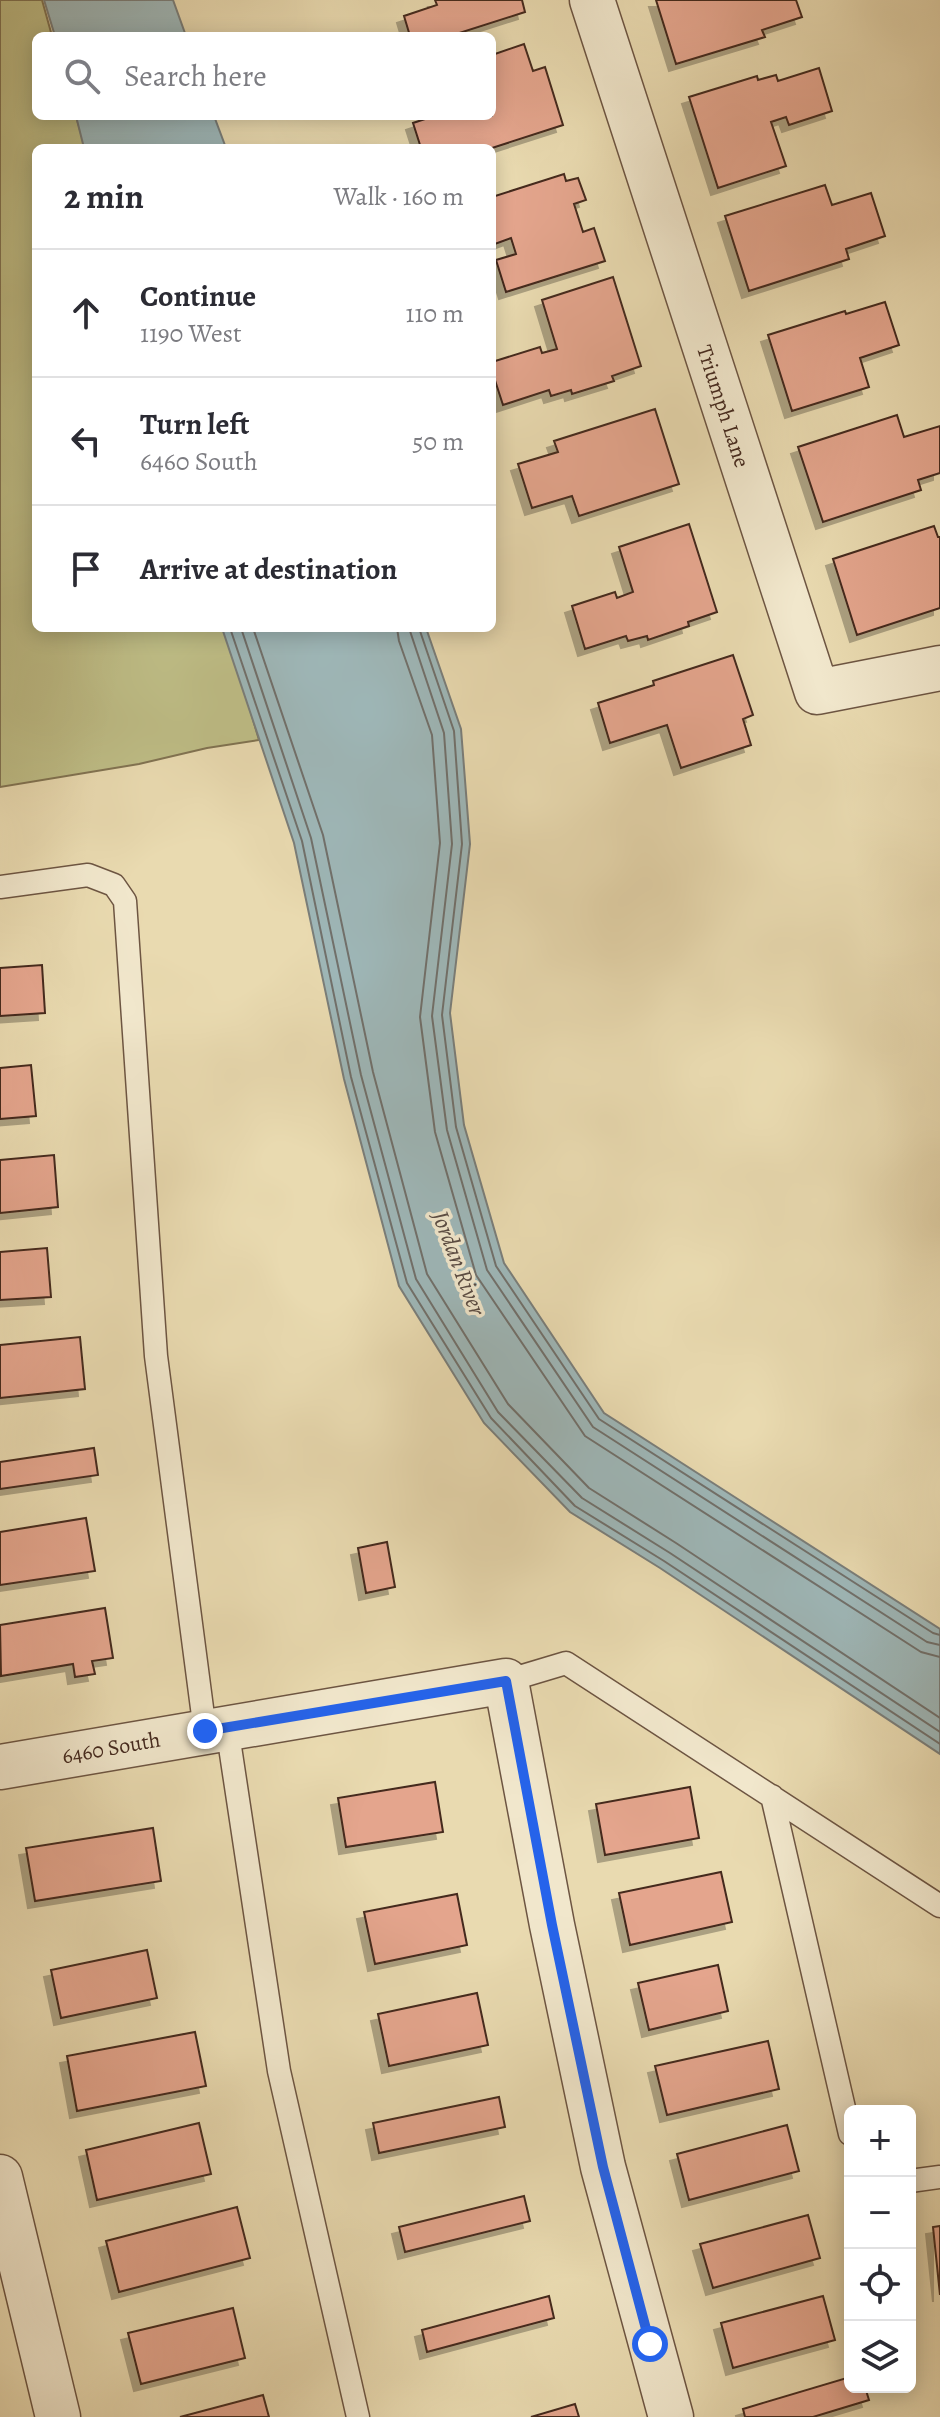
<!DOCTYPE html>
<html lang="en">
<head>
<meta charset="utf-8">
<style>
	:root { --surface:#fff; --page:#f7f7f7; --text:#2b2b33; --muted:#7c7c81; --line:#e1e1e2 }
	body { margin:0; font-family:Alegreya,serif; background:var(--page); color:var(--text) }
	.controls { position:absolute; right:24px; bottom:24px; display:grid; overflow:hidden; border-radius:12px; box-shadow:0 4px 20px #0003 }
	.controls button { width:72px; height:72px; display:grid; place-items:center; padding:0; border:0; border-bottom:2px solid var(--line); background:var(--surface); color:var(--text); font:40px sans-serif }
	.stop { position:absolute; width:24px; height:24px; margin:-18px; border:6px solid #2563eb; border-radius:50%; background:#fff }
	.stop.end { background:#2563eb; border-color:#fff; box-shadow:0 2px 8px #0008 }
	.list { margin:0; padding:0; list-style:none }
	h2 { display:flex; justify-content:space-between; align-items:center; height:104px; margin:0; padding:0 32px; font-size:34px }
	h2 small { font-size:26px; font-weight:400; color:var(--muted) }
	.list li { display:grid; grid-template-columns:52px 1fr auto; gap:24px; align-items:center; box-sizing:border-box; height:128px; padding:0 32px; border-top:2px solid var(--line) }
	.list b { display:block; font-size:30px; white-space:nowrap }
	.list p { margin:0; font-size:26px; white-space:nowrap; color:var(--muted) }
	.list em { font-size:26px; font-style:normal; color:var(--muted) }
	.icon { flex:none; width:44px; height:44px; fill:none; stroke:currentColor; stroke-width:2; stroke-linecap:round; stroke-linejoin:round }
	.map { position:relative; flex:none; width:940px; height:2417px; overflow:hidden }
	.search { position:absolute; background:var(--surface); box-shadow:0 4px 20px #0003; left:32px; top:32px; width:464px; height:88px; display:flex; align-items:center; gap:20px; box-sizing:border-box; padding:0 28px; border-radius:12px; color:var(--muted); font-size:30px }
	.panel { position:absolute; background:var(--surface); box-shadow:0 4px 20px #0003; left:32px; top:144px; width:464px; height:488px; border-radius:12px }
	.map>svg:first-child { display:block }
	.green { fill:#bebd86; stroke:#817352; stroke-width:2 }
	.water { fill:#9eb7b8; stroke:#7a7e7a; stroke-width:2 }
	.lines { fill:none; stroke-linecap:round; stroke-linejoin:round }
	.shore { stroke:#71706b; stroke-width:2 }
	.building { fill:#e4a58d; stroke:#44291e; stroke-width:2; filter:url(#shadow) }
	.service-casing { stroke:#6d5542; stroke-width:25 }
	.minor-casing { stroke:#6d5542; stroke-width:47 }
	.service { stroke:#f1e7cc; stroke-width:22 }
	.minor { stroke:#f1e7cc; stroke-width:44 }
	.route { stroke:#2563eb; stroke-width:10 }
	.labels { text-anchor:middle; stroke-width:7; stroke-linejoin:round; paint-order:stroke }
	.street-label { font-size:22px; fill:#44291e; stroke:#f1e7cc }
	.water-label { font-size:24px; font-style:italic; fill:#5a4c44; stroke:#f1e7cc }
</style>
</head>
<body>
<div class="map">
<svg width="940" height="2417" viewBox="0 0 940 2417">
	<defs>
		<filter id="shadow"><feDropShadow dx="-7" dy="7" stdDeviation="0" flood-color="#0004"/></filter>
	</defs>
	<rect width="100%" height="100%" fill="#e9dab0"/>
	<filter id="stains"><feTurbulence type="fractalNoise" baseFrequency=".0025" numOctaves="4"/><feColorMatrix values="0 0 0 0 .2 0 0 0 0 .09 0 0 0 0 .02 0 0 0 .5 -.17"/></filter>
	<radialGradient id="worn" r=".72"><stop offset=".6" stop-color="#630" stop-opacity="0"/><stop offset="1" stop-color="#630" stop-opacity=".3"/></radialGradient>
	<path class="green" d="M0 0H42L52 36H36V116H76L85 148H36V628H226L259 740 207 748 139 764 0 787Z"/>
	<path class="water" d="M44 0H173L186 36H55Z
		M76 116H214L226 148H84Z
		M222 628H426L461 729 470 844 450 1013 464 1125 504 1263 604 1413 940 1629V1754L660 1568 570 1512 484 1423 399 1286 344 1079 294 843Z"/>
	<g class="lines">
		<path class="shore" d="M230 628 302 841 351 1077 407 1283 491 1418 575 1506 664 1561 940 1744
			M241 628 311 838 361 1075 416 1279 498 1412 582 1498 670 1553 940 1732
			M253 628 323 835 373 1072 427 1274 508 1404 589 1488 676 1543 940 1718
			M397 628 399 641 432 735 440 843 420 1017 435 1132 476 1275 585 1436 921 1652 940 1657
			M409 628 444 733 452 844 432 1016 447 1130 487 1270 593 1427 927 1642 940 1645
			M419 628 454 731 462 844 442 1015 456 1127 496 1266 599 1419 933 1633 940 1635"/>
	</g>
	<path class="building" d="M435 0H522L525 12 450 36H410L404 16 437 5Z
		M656 0H796L802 17 762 30 765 37 676 64Z
		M524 44 533 71 545 67 563 125 492 148H421L413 123 434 116H492V55Z
		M819 68 832 111 789 125 786 117 771 122 786 166 718 188 689 97 757 76 758 80 776 75 778 81Z
		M564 174 566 181 578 178 586 200 574 204 583 232 594 228 605 261 506 292 496 260 516 254 511 238 492 245V197Z
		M825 185 832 205 871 193 885 236 846 249 849 259 749 291 725 216Z
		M613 277 641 366 612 376 614 381 572 394 571 390 551 396 549 390 503 405 492 371V362L540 347 542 353 557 349 542 300Z
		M885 302 899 345 860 358 869 387 792 411 768 335 845 311 846 314Z
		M655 409 679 484 579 516 572 496 532 508 518 464 558 452 554 441Z
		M897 415 904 437 940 426V473L918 480 921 490 823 522 798 447Z
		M689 524 717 612 688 622 689 626 648 640 647 636 628 641 626 636 585 649 572 606 615 592 617 598 633 592 619 547Z
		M934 526 938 537H940V608L857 635 833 559Z
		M733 655 753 715 743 719 751 745 681 768 667 725 610 743 598 703 654 685 653 681Z
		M42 965 45 1013 0 1016V968Z
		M31 1065 36 1116 0 1119V1068Z
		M54 1155 58 1207 0 1213V1160Z
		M47 1248 51 1297 0 1300V1252Z
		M80 1337 85 1389 0 1398V1345Z
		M94 1448 98 1475 0 1489V1462Z
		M86 1518 95 1571 0 1585V1532Z
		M387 1542 395 1587 366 1593 358 1548Z
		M105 1608 113 1658 92 1661 95 1674 75 1677 73 1664 1 1676 0 1625Z
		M435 1782 443 1832 346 1847 338 1798Z
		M690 1787 699 1838 605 1855 596 1804Z
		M153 1828 161 1881 35 1901 26 1848Z
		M721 1872 732 1922 630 1945 619 1893Z
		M457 1894 467 1945 375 1964 364 1912Z
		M147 1950 157 1998 61 2018 51 1970Z
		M718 1965 728 2011 649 2030 638 1983Z
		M477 1993 488 2045 389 2066 378 2014Z
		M195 2032 206 2086 77 2111 67 2056Z
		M768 2041 779 2089 667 2115 655 2066Z
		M499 2097 505 2127 379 2153 373 2123Z
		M199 2123 211 2174 97 2200 86 2150Z
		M787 2125 799 2171 689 2200 677 2154Z
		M524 2196 530 2221 405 2252 399 2227Z
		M237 2207 250 2258 119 2292 106 2241Z
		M808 2215 820 2258 713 2288 700 2244Z
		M940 2226V2295L933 2227Z
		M549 2296 554 2318 427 2352 422 2330Z
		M823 2296 835 2340 733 2368 721 2323Z
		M233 2308 245 2358 141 2384 128 2333Z
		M850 2377V2387H865L869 2400 813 2417H745L743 2409Z
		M263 2395 269 2417H180Z
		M575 2404 579 2417H531Z"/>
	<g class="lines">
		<defs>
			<path id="service" d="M0 887 88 875 114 885 125 901 156 1356 205 1731
				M506 1681 566 1663 940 1906
				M227 1727 279 2071 358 2417
				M772 1796 850 2134
				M910 2181 940 2177"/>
			<path id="minor" d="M592 0 817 692 940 668
				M0 1767 506 1681 552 1925 603 2167 671 2417
				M0 2177 58 2417"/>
		</defs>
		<use href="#service" class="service-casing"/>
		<use href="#minor" class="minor-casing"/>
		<use href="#service" class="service"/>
		<use href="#minor" class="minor"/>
	</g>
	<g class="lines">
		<path class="route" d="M205 1731 506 1681 552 1925 603 2167 650 2344"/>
	</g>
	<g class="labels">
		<g class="street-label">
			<text transform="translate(724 406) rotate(72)" y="8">Triumph Lane</text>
			<text transform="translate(111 1747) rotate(-10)" y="8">6460 South</text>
		</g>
		<g class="water-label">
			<text transform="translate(459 1263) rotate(69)" y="8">Jordan River</text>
		</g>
	</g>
	<rect width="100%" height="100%" filter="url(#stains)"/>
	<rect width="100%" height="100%" fill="url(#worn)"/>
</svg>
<div class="controls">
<button>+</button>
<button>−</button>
<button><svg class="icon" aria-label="locate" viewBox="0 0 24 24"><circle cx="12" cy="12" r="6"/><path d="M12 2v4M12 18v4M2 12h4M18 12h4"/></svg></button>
<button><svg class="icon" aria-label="layers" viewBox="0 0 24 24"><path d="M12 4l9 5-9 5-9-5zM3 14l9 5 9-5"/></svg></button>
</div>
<div class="stop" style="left:650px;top:2344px"></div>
<div class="stop end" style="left:205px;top:1731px"></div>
<div class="search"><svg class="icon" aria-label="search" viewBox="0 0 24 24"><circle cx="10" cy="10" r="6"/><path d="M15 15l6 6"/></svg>Search here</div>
<section class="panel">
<h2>2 min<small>Walk · 160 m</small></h2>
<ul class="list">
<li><svg class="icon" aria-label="ahead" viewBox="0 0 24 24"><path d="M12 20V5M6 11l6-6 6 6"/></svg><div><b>Continue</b><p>1190 West</p></div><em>110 m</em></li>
<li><svg class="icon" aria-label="left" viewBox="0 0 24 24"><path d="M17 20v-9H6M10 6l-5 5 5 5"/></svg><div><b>Turn left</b><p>6460 South</p></div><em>50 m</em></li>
<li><svg class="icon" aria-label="arrive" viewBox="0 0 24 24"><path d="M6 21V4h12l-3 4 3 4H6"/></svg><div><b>Arrive at destination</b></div></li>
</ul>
</section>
</div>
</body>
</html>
